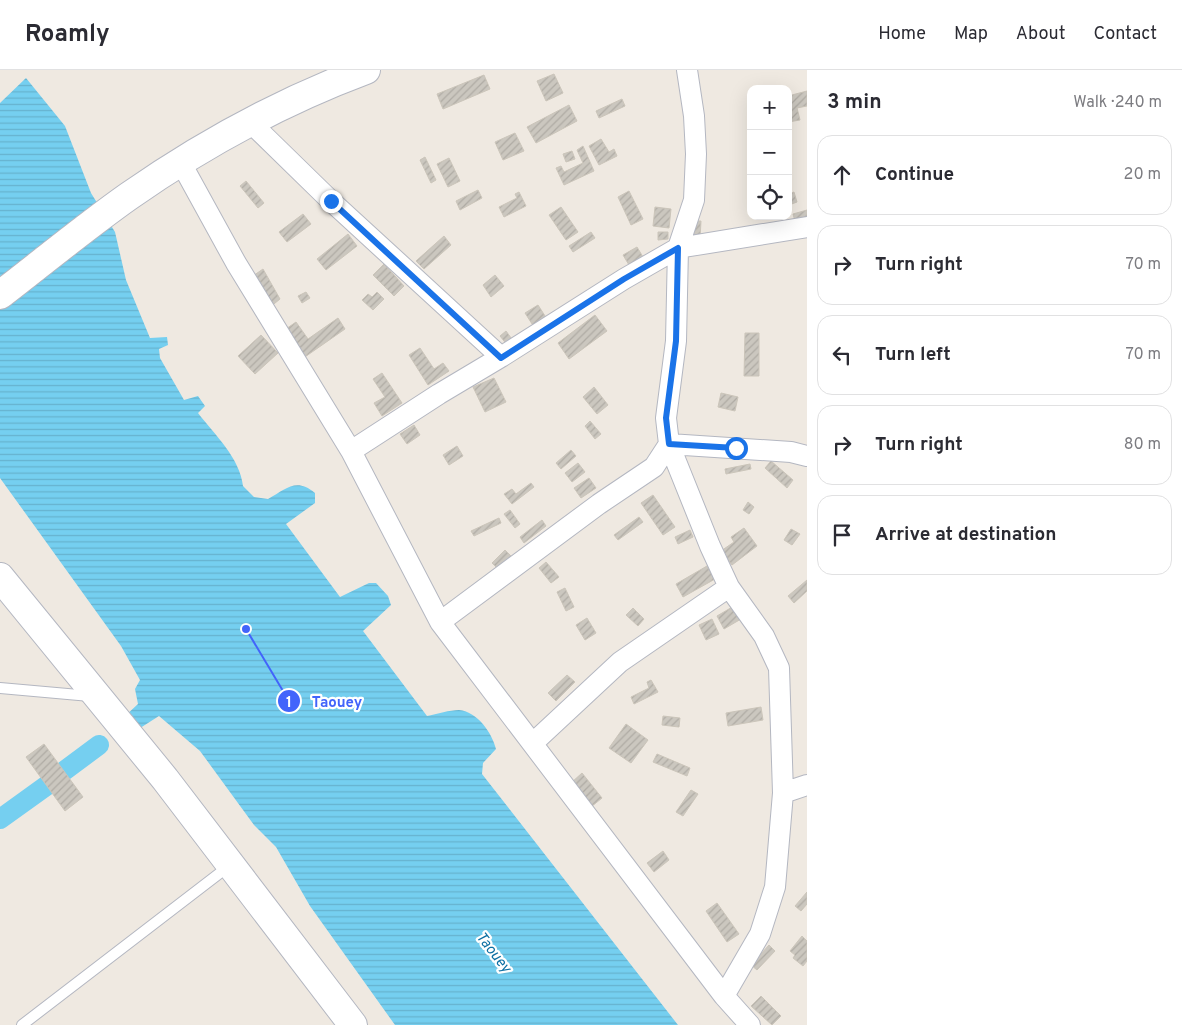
<!DOCTYPE html>
<html lang="en">
<head>
<meta charset="utf-8">
<style>
	:root { --surface:#fff; --page:#f7f7f7; --text:#2b2b33; --muted:#7c7c81; --line:#e1e1e2 }
	body { margin:0; font-family:Overpass,sans-serif; background:var(--page); color:var(--text) }
	.controls { position:absolute; right:15px; top:15px; display:grid; overflow:hidden; border-radius:10px; box-shadow:0 5px 20px #0002 }
	.controls button { width:45px; height:45px; display:grid; place-items:center; padding:0; border:0; border-bottom:1px solid var(--line); background:var(--surface); color:var(--text); font:25px sans-serif }
	.stop { position:absolute; width:15px; height:15px; margin:-11px; border:4px solid #1a73e8; border-radius:50%; background:#fff }
	.stop.end { background:#1a73e8; border-color:#fff; box-shadow:0 1px 5px #0008 }
	.list { margin:0; padding:0; list-style:none }
	h2 { display:flex; justify-content:space-between; align-items:center; height:65px; margin:0; padding:0 20px; font-size:21px }
	h2 small { font-size:16px; font-weight:400; color:var(--muted) }
	.list li { display:grid; grid-template-columns:32px 1fr auto; gap:15px; align-items:center; box-sizing:border-box; height:80px; margin:0 10px 10px; padding:0 10px; border:1px solid var(--line); border-radius:15px }
	.list b { display:block; font-size:19px; white-space:nowrap }
	.list em { font-size:16px; font-style:normal; color:var(--muted) }
	.icon { flex:none; width:28px; height:28px; fill:none; stroke:currentColor; stroke-width:2; stroke-linecap:round; stroke-linejoin:round }
	.map { position:relative; flex:none; width:807px; height:955px; overflow:hidden }
	header { display:flex; align-items:center; gap:30px; box-sizing:border-box; height:70px; padding:0 25px; background:var(--surface); border-bottom:1px solid var(--line) }
	header strong { font-size:24px }
	nav { display:flex; gap:28px; margin-inline-start:auto; font-size:18px }
	main { display:flex }
	aside { flex:1; background:var(--surface) }
	.map>svg:first-child { display:block }
	.water { fill:url(#water-rules) }
	.lines { fill:none; stroke-linecap:round; stroke-linejoin:round }
	.canal { stroke:#75cff0; stroke-width:20 }
	.building { fill:url(#building-hatch); stroke:#cbc5ba }
	.lane-casing { stroke:#b4b7c1; stroke-width:12 }
	.street-casing { stroke:#b4b7c1; stroke-width:22 }
	.secondary-casing { stroke:#b4b7c1; stroke-width:30 }
	.lane { stroke:#fff; stroke-width:10 }
	.street { stroke:#fff; stroke-width:20 }
	.secondary { stroke:#fff; stroke-width:28 }
	.route { stroke:#1a73e8; stroke-width:6 }
	.labels { text-anchor:middle; stroke-width:4.5; stroke-linejoin:round; paint-order:stroke }
	.water-label { font-size:15px; font-style:italic; fill:#0d6fa3; stroke:#fff }
	.leader { fill:none; stroke:#4264fb; stroke-width:2 }
	.callout-dot { fill:#4264fb; stroke:#fff; stroke-width:2 }
	.mark-label { font-size:15px; text-anchor:middle; font-weight:bold; fill:#fff }
	.callout-label { font-size:15px; text-anchor:middle; font-weight:bold; fill:#4264fb; stroke:#fff; stroke-width:4.5; stroke-linejoin:round; paint-order:stroke }
</style>
</head>
<body>
<header>
<strong>Roamly</strong>
<nav><a>Home</a><a>Map</a><a>About</a><a>Contact</a></nav>
</header>
<main>
<div class="map">
<svg width="807" height="955" viewBox="0 0 807 955">
	<defs>
		<pattern id="water-rules" width="6" height="5" patternUnits="userSpaceOnUse" patternTransform="scale(1.25)"><rect width="6" height="5" fill="#75cff0"/><path d="M0 2.5h6" fill="none" stroke="#66b2ce"/></pattern>
		<pattern id="building-hatch" width="6" height="6" patternUnits="userSpaceOnUse" patternTransform="scale(1.25)"><rect width="6" height="6" fill="#cbc7bf"/><path d="M-1 1l2-2M0 6l6-6M5 7l2-2" fill="none" stroke="#afaba4"/></pattern>
	</defs>
	<rect width="100%" height="100%" fill="#efe9e1"/>
	<path class="water" d="M26 8 65 56 91 123 115 162 126 210 150 268 167 267 168 275 159 279 160 288 184 330 198 326 205 336 198 343C215 365 240 388 243 416L254 427 268 429C286 419 296 407 315 423V433L286 454 340 527 369 513H376L388 526 391 535 363 561 427 646C437 644 450 640 459 640 478 642 492 663 496 679L483 693 482 704 678 955H395L310 836 276 777 254 755 200 681 159 646 137 660 124 647 138 634 135 619 140 610 121 576 0 408V33Z"/>
	<g class="lines">
		<path class="canal" d="M64 701 99 675
			M0 749 46 716"/>
	</g>
	<path class="building" d="M554 4 563 23 546 31 537 11Z
		M484 5 490 19 443 39 437 24Z
		M807 21V36L797 38 800 50 788 52V26Z
		M622 29 625 36 599 48 596 41Z
		M569 35 577 51 536 73 527 57Z
		M515 63 524 81 503 90 495 72Z
		M601 69 609 82 614 79 617 86 599 95 589 76Z
		M583 76 594 101 564 115 556 98 561 96 564 102 583 93 577 80Z
		M572 81 575 89 566 92 563 84Z
		M425 87 436 110 431 113 420 90Z
		M449 88 460 111 448 117 437 94Z
		M246 111 264 133 258 138 240 116Z
		M478 120 482 128 460 140 456 131Z
		M629 121 643 149 631 155 618 127Z
		M519 122 526 136 504 147 499 137 517 128 515 124Z
		M794 122 797 132 789 135 788 124Z
		M561 137 578 162 566 170 549 145Z
		M655 137 671 139 669 158 653 156Z
		M807 140V152L796 155 793 144Z
		M303 144 311 154 287 172 279 162Z
		M694 151H701L700 169H693Z
		M591 162 595 168 573 182 569 176Z
		M658 162H668V169L658 170Z
		M348 164 357 176 326 200 317 189Z
		M444 166 451 175 424 199 416 191Z
		M637 177 643 187 629 195 623 185Z
		M384 194 404 216 394 226 373 205Z
		M263 199 280 229 269 238 250 208Z
		M495 205 504 216 491 227 483 215Z
		M306 222 310 228 302 233 298 226Z
		M377 222 384 229 373 240 362 230 368 224 372 227Z
		M538 235 547 249 534 257 525 243Z
		M595 245 607 261 569 289 558 273Z
		M338 248 345 259 302 289 283 261 296 252 308 269Z
		M506 261 514 272 508 276 500 266Z
		M745 263H759V306H744Z
		M261 265 278 283 255 304 238 286Z
		M420 278 434 299 443 293 449 301 428 315 409 285Z
		M382 303 402 333 382 346 374 333 385 327 373 309Z
		M494 308 506 332 485 342 473 317Z
		M594 317 608 335 597 344 583 327Z
		M721 323 738 327 735 341 718 337Z
		M590 351 601 364 595 369 585 356Z
		M414 355 420 365 407 374 400 364Z
		M457 376 463 386 449 395 443 385Z
		M571 380 576 386 561 399 556 393Z
		M771 391 793 410 787 418 765 398Z
		M578 393 585 402 572 412 565 403Z
		M750 394 751 399 726 404 725 399Z
		M589 408 596 418 581 428 574 418Z
		M531 413 534 417 512 434 504 424 512 419 516 424Z
		M653 425 675 457 663 465 641 433Z
		M748 432 754 437 749 444 743 440Z
		M510 440 520 454 515 458 504 444Z
		M639 447 643 452 618 470 614 465Z
		M499 448 501 453 474 466 471 461Z
		M542 450 546 456 524 473 520 467Z
		M744 458 757 476 732 495 721 481 734 472 731 467Z
		M791 459 800 464 792 475 784 470Z
		M690 460 693 467 678 474 675 467Z
		M505 480 511 486 498 499 492 493Z
		M546 492 559 507 551 513 539 498Z
		M707 496 715 509 683 527 676 514Z
		M807 510V521L794 533 788 526Z
		M565 518 574 537 566 541 557 522Z
		M734 536 741 549 724 559 717 546Z
		M633 538 644 549 638 556 626 545Z
		M587 548 596 563 585 570 576 555Z
		M712 549 719 564 706 570 699 555Z
		M567 605 575 612 556 631 548 623Z
		M651 610 658 622 634 634 631 627 649 618 647 612Z
		M761 637 763 650 728 656 726 643Z
		M663 646 680 648 679 657 662 655Z
		M626 654 648 670 631 693 609 678Z
		M44 674 83 727 65 741 26 687Z
		M657 684 690 698 687 706 653 692Z
		M582 703 602 728 591 737 571 713Z
		M691 720 698 724 683 746 676 742Z
		M663 781 669 790 654 802 647 793Z
		M807 822V834L801 841 795 836Z
		M717 833 739 864 727 872 706 841Z
		M802 866 807 871V891L803 896 793 888 795 885 790 881Z
		M769 875 775 881 757 900 751 895Z
		M761 926 781 946 772 955 751 936Z"/>
	<g class="lines">
		<defs>
			<path id="lane" d="M0 618 90 626
				M22 955 229 796"/>
			<path id="street" d="M687 0 694 46 696 84 694 130 678 178 676 271 666 348 669 374 710 476 729 517 764 566 779 598 783 723 775 817 760 864 724 926
				M250 52 331 131 501 287
				M181 93 236 193 351 381 440 552 724 926 750 955
				M351 381 439 324 501 287 624 209 678 178 807 157
				M440 552 599 434 654 397 669 374 791 382 807 386
				M533 673 620 592 729 517
				M783 723 807 715"/>
			<path id="secondary" d="M0 225C43 192 85 157 129 126 202 75 283 31 366 0
				M0 507 165 709 353 955"/>
		</defs>
		<use href="#lane" class="lane-casing"/>
		<use href="#street" class="street-casing"/>
		<use href="#secondary" class="secondary-casing"/>
		<use href="#lane" class="lane"/>
		<use href="#street" class="street"/>
		<use href="#secondary" class="secondary"/>
	</g>
	<g class="lines">
		<path class="route" d="M331 131 501 288 624 209 678 178 676 271 666 348 669 374 736 378"/>
	</g>
	<g class="labels">
		<g class="water-label">
			<text transform="translate(494 882) rotate(52)" y="5">Taouey</text>
		</g>
	</g>
	<path class="leader" d="M246 559L289 631"/>
	<g class="callout-dot">
		<circle cx="246" cy="559" r="5"/>
		<circle cx="289" cy="631" r="12"/>
	</g>
	<g class="mark-label">
		<text x="289" y="637">1</text>
	</g>
	<g class="callout-label">
		<text x="337" y="637">Taouey</text>
	</g>
</svg>
<div class="controls">
<button>+</button>
<button>−</button>
<button><svg class="icon" aria-label="locate" viewBox="0 0 24 24"><circle cx="12" cy="12" r="6"/><path d="M12 2v4M12 18v4M2 12h4M18 12h4"/></svg></button>
</div>
<div class="stop" style="left:736px;top:378px"></div>
<div class="stop end" style="left:331px;top:131px"></div>
</div>
<aside>
<h2>3 min<small>Walk · 240 m</small></h2>
<ul class="list">
<li><svg class="icon" aria-label="ahead" viewBox="0 0 24 24"><path d="M12 20V5M6 11l6-6 6 6"/></svg><div><b>Continue</b></div><em>20 m</em></li>
<li><svg class="icon" aria-label="right" viewBox="0 0 24 24"><path d="M7 20v-9h11M14 6l5 5-5 5"/></svg><div><b>Turn right</b></div><em>70 m</em></li>
<li><svg class="icon" aria-label="left" viewBox="0 0 24 24"><path d="M17 20v-9H6M10 6l-5 5 5 5"/></svg><div><b>Turn left</b></div><em>70 m</em></li>
<li><svg class="icon" aria-label="right" viewBox="0 0 24 24"><path d="M7 20v-9h11M14 6l5 5-5 5"/></svg><div><b>Turn right</b></div><em>80 m</em></li>
<li><svg class="icon" aria-label="arrive" viewBox="0 0 24 24"><path d="M6 21V4h12l-3 4 3 4H6"/></svg><div><b>Arrive at destination</b></div></li>
</ul>
</aside>
</main>
</body>
</html>
